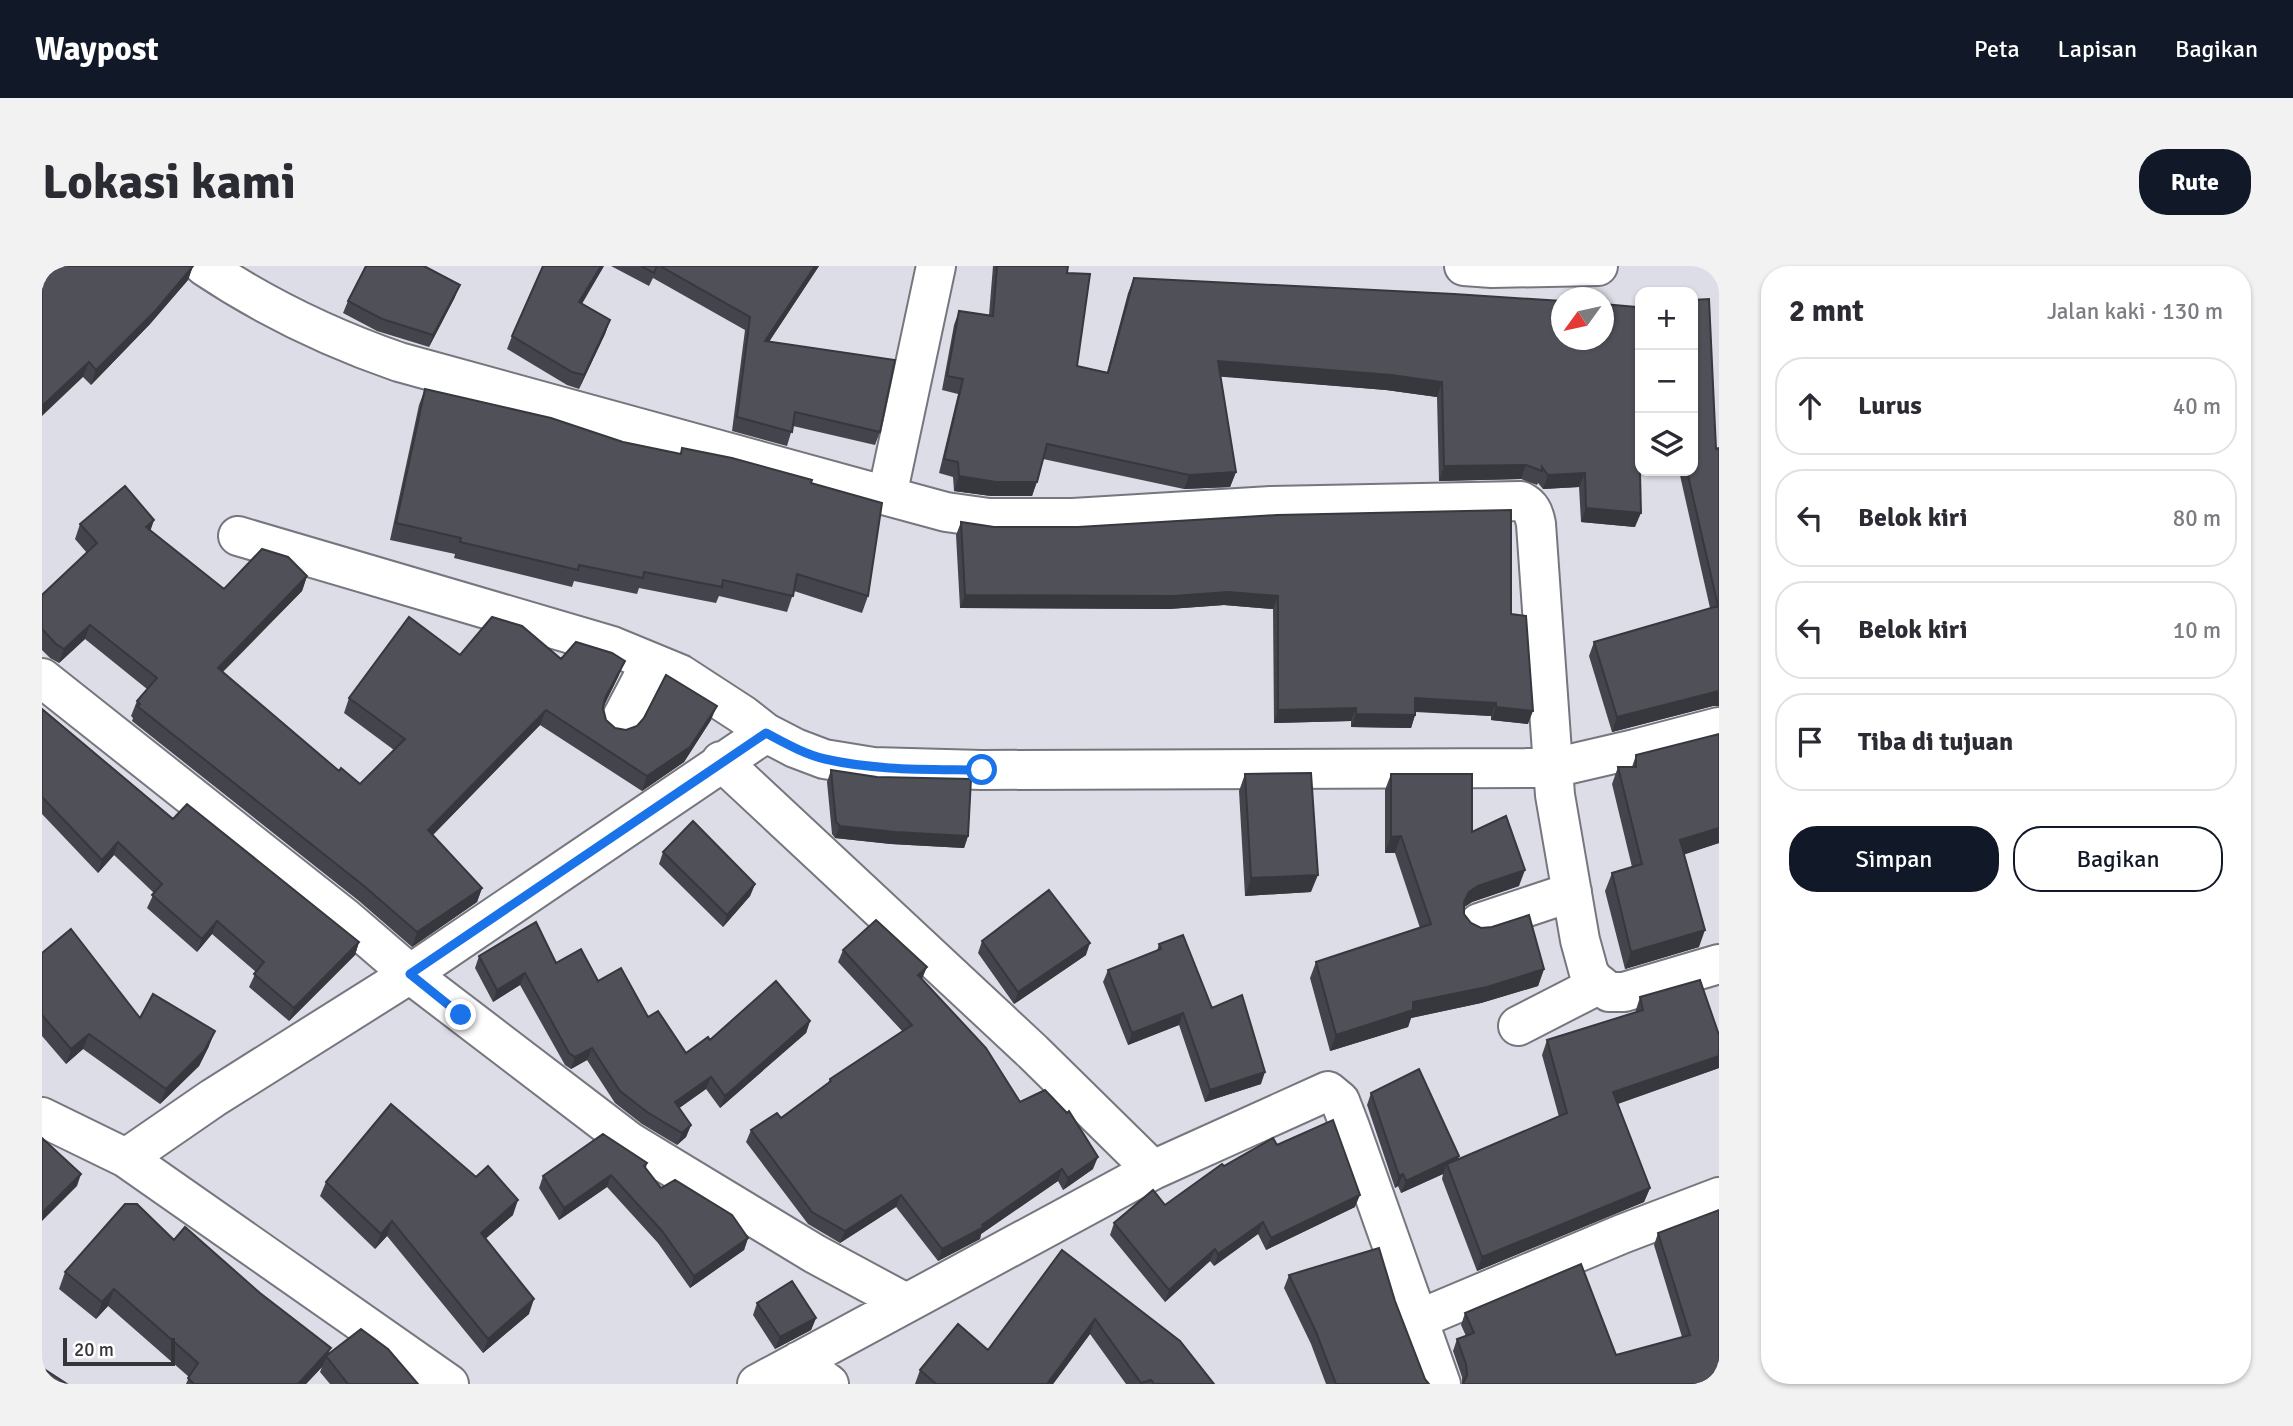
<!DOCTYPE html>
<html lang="id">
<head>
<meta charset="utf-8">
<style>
	:root { --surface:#fff; --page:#f2f2f3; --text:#2b2b33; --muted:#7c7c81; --line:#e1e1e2; --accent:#111827 }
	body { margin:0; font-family:Signika,sans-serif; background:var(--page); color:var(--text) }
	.controls { position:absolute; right:21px; top:21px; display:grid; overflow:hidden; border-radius:14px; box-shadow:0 2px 5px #0004 }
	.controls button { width:63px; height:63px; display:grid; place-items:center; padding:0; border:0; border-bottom:2px solid var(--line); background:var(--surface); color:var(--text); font:35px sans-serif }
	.compass { position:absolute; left:1509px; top:21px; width:63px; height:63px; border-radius:50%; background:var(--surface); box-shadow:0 2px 5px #0004; rotate:237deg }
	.scale { position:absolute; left:21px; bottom:18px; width:112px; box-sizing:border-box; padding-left:7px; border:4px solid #353539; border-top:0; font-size:19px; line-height:24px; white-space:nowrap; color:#353539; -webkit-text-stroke:5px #fff; paint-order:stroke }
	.stop { position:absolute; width:21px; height:21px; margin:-16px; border:5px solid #1a73e8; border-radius:50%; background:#fff }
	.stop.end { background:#1a73e8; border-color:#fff; box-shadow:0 2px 7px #0008 }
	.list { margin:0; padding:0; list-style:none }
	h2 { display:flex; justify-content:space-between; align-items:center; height:91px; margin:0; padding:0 28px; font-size:30px }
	h2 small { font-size:23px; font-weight:400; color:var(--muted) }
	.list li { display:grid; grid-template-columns:46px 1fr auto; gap:21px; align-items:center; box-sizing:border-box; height:98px; margin:0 14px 14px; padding:0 14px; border:2px solid var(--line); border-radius:28px }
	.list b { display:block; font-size:26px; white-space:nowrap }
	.list em { font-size:23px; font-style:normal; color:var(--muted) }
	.actions { display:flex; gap:14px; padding:21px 28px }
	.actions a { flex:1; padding:16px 0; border:2px solid var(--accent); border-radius:28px; text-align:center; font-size:24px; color:var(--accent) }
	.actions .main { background:var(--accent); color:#fff }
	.icon { flex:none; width:38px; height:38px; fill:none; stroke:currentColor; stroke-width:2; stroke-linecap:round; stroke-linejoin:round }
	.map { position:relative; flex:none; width:1677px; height:1118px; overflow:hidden; border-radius:28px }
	header { display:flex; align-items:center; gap:42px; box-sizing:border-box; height:98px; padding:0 35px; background:var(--accent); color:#fff }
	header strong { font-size:33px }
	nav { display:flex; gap:38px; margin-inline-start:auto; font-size:24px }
	.intro { display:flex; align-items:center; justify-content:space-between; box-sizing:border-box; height:168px; padding:0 42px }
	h1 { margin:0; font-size:49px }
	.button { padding:18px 32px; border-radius:28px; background:var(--accent); color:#fff; font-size:24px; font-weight:700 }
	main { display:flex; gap:42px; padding:0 42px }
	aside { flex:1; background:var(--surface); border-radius:28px; box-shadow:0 2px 5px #0004 }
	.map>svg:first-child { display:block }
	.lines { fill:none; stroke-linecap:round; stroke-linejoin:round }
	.minor-casing { stroke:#76767f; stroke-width:42 }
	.minor { stroke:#fff; stroke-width:38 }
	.wall { fill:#44454c }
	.shaded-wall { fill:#37383e }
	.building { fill:#4f5058; stroke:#37383e; stroke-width:2 }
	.route { stroke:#1a73e8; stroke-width:9 }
</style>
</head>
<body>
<header>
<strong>Waypost</strong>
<nav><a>Peta</a><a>Lapisan</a><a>Bagikan</a></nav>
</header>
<div class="intro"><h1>Lokasi kami</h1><a class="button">Rute</a></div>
<main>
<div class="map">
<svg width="1677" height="1118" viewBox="0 0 1677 1118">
	<rect width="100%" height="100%" fill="#dddde7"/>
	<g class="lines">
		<defs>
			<path id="minor" d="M162 0C223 41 288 72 357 96L845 230
				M894 0 845 230 904 246 947 252H1031L1229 240 1479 235C1489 240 1492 247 1494 258L1513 529 1538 674 1547 707 1552 714 1567 726H1582L1677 698
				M1422 0 1450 2 1556 0
				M0 412 303 652 368 708 588 876 773 988 862 1036
				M577 457 609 396
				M724 467 753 482 782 493 831 501 940 504 1511 502 1593 483 1677 461
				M679 495 991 786 1111 904
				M1437 657 1530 626
				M1476 760 1556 719
				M0 851 84 892 407 1118
				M84 892 171 832 368 708 724 467 701 449 638 408 570 380 196 270
				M1377 1053 1580 968 1677 931
				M757 1095 787 1118
				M715 1118 1111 904 1286 825 1298 835 1308 861 1399 1118"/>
		</defs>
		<use href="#minor" class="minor-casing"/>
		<use href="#minor" class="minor"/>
	</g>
	<path class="wall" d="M151 0 146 14 108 58 49 119 41 111 0 4Z
		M562 0 540 38 568 54 563 68 537 123 525 119 465 83 470 70Z
		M569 0H777L727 76 838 166 833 179 751 160 745 180 690 165 703 64 611 12 607 20Z
		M951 0H1026L1025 7 1035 100 1065 106 1086 27 1092 12 1412 28 1593 261 1539 256 1537 221 1501 223 1496 217 1495 219 1479 213 1397 215 1395 131 1344 124 1178 110 1194 206 1188 221 1142 223 1001 193 990 230H949L912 225 911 211 897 207 916 128 900 124 912 59 917 45 947 49Z
		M413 31 387 81 335 65 301 47 306 35Z
		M383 123 581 176 638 188 640 182 769 217 826 330 820 347 752 325 745 346 677 330 674 337 597 322 595 328 532 315 530 321 412 292 413 288 348 274 377 139Z
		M1677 182V440H1671L1570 466 1547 390 1552 376 1668 342 1637 205H1651L1674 183Z
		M112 254 108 264 182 323 265 310 260 325 181 406 297 505 318 518 352 484 302 447 307 432 418 389 519 393 577 409 561 442 564 454 573 462 584 464 669 454 642 496 600 525 498 459 391 569 440 622 435 636 370 681 317 635 90 455 91 452 89 450 95 435 105 423 43 373 17 397 8 392 0 384V329L45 287 33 273 38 258Z
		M919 256 1469 348 1486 458 1449 454V450L1373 446V449L1369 462 1309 461V455L1232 457 1231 343 1182 339 1127 343 918 342 914 269Z
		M0 443 131 553 317 676 313 689 247 755 207 721 214 706 170 668 155 686 105 642 112 627 72 589 56 607 0 548Z
		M1677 468V577L1642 588 1657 681 1583 703 1563 625 1570 607 1590 601 1570 518 1576 501H1590L1594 489Z
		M789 504 926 570 922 582 849 578 793 572 790 568 785 516Z
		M1203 508 1269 626 1203 630 1197 525Z
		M1349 508 1430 566 1477 620 1430 636 1422 641V648L1429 657 1502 703 1496 720 1439 737 1369 752 1366 761 1288 785 1268 712 1274 696 1378 662 1353 587H1343V524Z
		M621 586 713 618 708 630 681 661 617 598Z
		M940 675 1044 689 972 738 936 687Z
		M1117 678 1170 742 1219 818 1163 836 1137 759 1086 779 1061 716 1066 704 1115 685Z
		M801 684 880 713 978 836 1051 903 1021 924 1016 915 939 968 938 973 896 995 854 941 798 977 766 958 704 876 709 864 739 852 786 817 788 813 861 766 796 696Z
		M0 687 98 752 167 780 157 800 118 838 41 783 24 798 0 770Z
		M437 690 514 697 556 715 606 751 644 787 668 774 768 755 764 767 678 842 664 823 637 842 649 859 644 871 635 879 600 858 573 837 545 794 529 803 523 799 478 719 451 736 433 702Z
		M1598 731 1677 769V802L1576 838 1608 922 1602 936 1435 1005 1400 913 1401 908 1359 927 1356 920 1353 922 1325 839 1329 827 1417 890 1416 893 1517 851 1500 789 1505 774 1593 747Z
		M1235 879 1313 941 1224 984 1216 968 1172 1000 1168 995 1123 1036 1068 969 1072 957 1123 939 1182 900Z
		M605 897 604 902 619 922 706 972 702 984 648 1022 616 977 565 921 517 954 497 922 501 910Z
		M284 916 471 949 443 973 487 1048 441 1087 345 970 333 983 278 930Z
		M1616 967 1677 1118H1420V1111L1411 1085 1415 1073 1424 1070 1419 1059 1423 1047 1574 1089 1640 1071 1612 979Z
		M132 974 286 1089 376 1118H288L278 1106 280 1101 264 1118H144L147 1111 66 1040 54 1053 17 1023 23 1006Z
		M1020 984 1172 1118H1084L1048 1068 1011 1118H873L878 1104 946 1084Z
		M1247 1009 1353 1035 1383 1113 1387 1118H1284L1269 1078 1242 1022Z
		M715 1037 774 1052 769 1064 733 1083 711 1049Z"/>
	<path class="shaded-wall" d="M151 0 146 14 108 58 49 119 54 104Z
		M559 0H562L532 50 537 36Z
		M773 0H777L718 89 723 75Z
		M418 19 413 31 387 81 391 69Z
		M568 54 563 68 537 123 542 109Z
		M1176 95 1349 109 1400 116 1395 131 1344 124 1170 110Z
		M47 96 41 111 0 150V140Z
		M1484 199 1479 213 1397 215 1402 200Z
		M1194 206 1188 221 1142 223 1147 209Z
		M1543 207 1537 221 1501 223 1506 209Z
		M917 210 995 216 990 230H949L912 225Z
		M1544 242 1599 247 1593 261 1539 256Z
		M112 254 107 269 104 261Z
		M265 310 260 325 170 416 176 402Z
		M1186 326 1236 330 1231 343 1182 339 1127 343 918 342 923 329Z
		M48 359 43 373 17 397 22 383Z
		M583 395 577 409 558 447 563 432Z
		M1677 425V440H1671L1570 466 1575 451Z
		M1373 432 1454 437 1449 450 1368 445Z
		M675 440 669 454 642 496 600 525 605 510Z
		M1454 441 1491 445 1486 458 1449 454Z
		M1314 442 1309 455 1232 457 1236 444Z
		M504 444 498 459 381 579 386 564Z
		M1314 448 1373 449 1369 462 1309 461Z
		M798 560 926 570 922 582 849 578 793 572Z
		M1677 562V577L1632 592 1638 574Z
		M1359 570 1353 587H1343L1349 571Z
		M76 576 72 589 56 607 60 594Z
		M1483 604 1477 620 1430 636 1421 642 1422 636 1427 626 1436 620Z
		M1276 609 1269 626 1203 630 1209 612Z
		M713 618 708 630 681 661 685 649Z
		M440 622 435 636 370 681 375 666Z
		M175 655 170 668 155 686 160 673Z
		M1663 664 1657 681 1583 703 1589 686Z
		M317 676 313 689 247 755 252 742Z
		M1048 677 1044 689 972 738 976 726Z
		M885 701 880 713 872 721 876 709Z
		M1502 703 1496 720 1439 737 1369 752 1366 761 1288 785 1294 769 1371 736Z
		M483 707 478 719 451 736 455 724Z
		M1141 747 1137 759 1086 779 1090 767Z
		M768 755 764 767 678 842 683 830Z
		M173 765 167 780 157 800 118 838 124 823Z
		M47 768 41 783 24 798 29 783Z
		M550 782 545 794 529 803 533 791Z
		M1677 790V802L1566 841 1571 826Z
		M1223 806 1219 818 1163 836 1168 824Z
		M669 811 664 823 629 848 633 836Z
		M649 859 644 871 635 879 640 867Z
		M1417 890 1413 902 1405 898 1401 908 1359 927 1364 915Z
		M1056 891 1051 903 1021 924 1026 912Z
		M1020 903 1016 915 939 968 938 973 896 995 900 983 940 959Z
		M39 908 35 920 0 955V947Z
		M1361 908 1356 920 1353 922 1357 910Z
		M569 909 565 921 517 954 522 942Z
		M1608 922 1602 936 1435 1005 1440 991Z
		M859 929 854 941 798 977 803 965Z
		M1318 929 1313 941 1224 984 1229 972Z
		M476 934 471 949 433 982 439 967Z
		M350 955 345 970 333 983 339 968Z
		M1221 956 1216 968 1172 1000 1176 988Z
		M706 972 702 984 648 1022 652 1010Z
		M1173 983 1168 995 1123 1036 1127 1024Z
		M72 1023 66 1040 54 1053 60 1036Z
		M492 1033 487 1048 441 1087 446 1073Z
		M774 1052 769 1064 733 1083 738 1071Z
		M1053 1053 1048 1068 1011 1118H1005Z
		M289 1082 280 1101 264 1118H256Z"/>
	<path class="building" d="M3 0H151L114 44 54 104 47 96 0 140V4Z
		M324 0H382L418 19 391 69 340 53 306 35Z
		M501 0H559L537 36 568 54 542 109 530 106 470 70Z
		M599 0H615L612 7Z
		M618 0H773L723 75 853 94 838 166 753 146 750 166 695 151 708 51Z
		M955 0H1026L1025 7 1048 8 1035 100 1066 107 1092 12 1412 28 1520 35V74H1562V38L1594 41 1599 247 1544 242 1543 207 1506 209 1500 201V205L1484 199 1402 200 1400 116 1349 109 1176 95 1194 206 1147 209 1005 178 995 216H954L917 210 916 196 902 193 921 113 905 110 917 45 951 50Z
		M1667 33 1674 183 1677 182V425L1575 451 1552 376 1676 340 1645 205H1651V34Z
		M383 123 509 152 581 176 639 188 640 182 690 192 770 214 769 217 840 237 826 330 755 308 751 330 681 314 680 321 602 306 601 312 537 299 536 304 418 276 419 272 354 257Z
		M83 220 112 254 104 261 182 323 220 283 246 291 265 310 176 402 297 505 299 502 318 518 363 473 307 432 367 351 418 389 450 351 480 360 519 393 534 376 570 387 583 395 563 432 561 442 564 454 573 462 584 464 595 460 602 452 624 409 675 440 648 481 605 510 504 444 386 564 440 622 375 666 322 620 95 440 98 438 95 435 115 412 48 359 22 383 14 378 0 363V329L55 277 38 258Z
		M1469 244V348L1484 350 1491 445 1454 441V437L1373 432V449L1314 448V442L1236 444V330L1186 326 1132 330 923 329 919 256 952 261H1036L1235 249Z
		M0 443 131 553 145 538 317 676 252 742 212 708 222 696 175 655 160 673 110 629 120 618 76 576 60 594 0 531Z
		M1677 468V562L1638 574 1663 664 1589 686 1570 607 1600 598 1576 501H1594V489Z
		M789 504 835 511 929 513 926 570 853 566 798 560 794 556Z
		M1269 507 1276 609 1209 612 1203 508Z
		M1349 508H1430V566L1464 550 1483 604 1436 620 1427 626 1422 636V648L1429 657 1439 662 1450 661 1487 649 1502 703 1445 721 1371 736V744L1294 769 1274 696 1389 658 1359 570 1349 571Z
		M651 555 713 618 685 649 621 586Z
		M1007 624 1048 677 976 726 940 675Z
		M834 654 885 701 876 709 944 782 978 836 1003 824 1025 847 1027 845 1056 891 1026 912 1020 903 940 959 942 961 900 983 859 929 803 965 770 946 709 864 735 847 739 852 789 815 788 813 870 759 801 684Z
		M494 656 514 697 539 683 556 715 579 702 606 751 616 745 644 787 666 771 668 774 734 715 768 755 683 830 669 811 633 836 649 859 640 867 605 846 578 825 550 782 533 791 527 787 483 707 455 724 437 690Z
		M29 663 98 752 111 728 173 765 162 785 124 823 47 768 29 783 0 749V687Z
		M1141 669 1170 742 1200 729 1223 806 1168 824 1141 747 1090 767 1066 704 1119 683 1117 678Z
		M1658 714 1677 769V790L1571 826 1608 922 1440 991 1405 898 1525 847 1505 774 1601 744 1598 731Z
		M1377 803 1417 890 1364 915 1361 908 1357 910 1329 827Z
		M349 838 434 911 446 900 476 934 439 967 492 1033 446 1073 350 955 339 968 284 916Z
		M1291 854 1318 929 1229 972 1221 956 1176 988 1173 983 1127 1024 1072 957 1111 924 1123 939 1180 898 1182 900 1231 872 1235 879Z
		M561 868 605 897 602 900 619 922 633 914 690 949 706 972 652 1010 620 965 569 909 522 942 501 910Z
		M0 872 39 908 0 947Z
		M83 938H95L132 974 143 961 218 1027 289 1082 256 1118H152L146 1112 156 1097 72 1023 60 1036 23 1006Z
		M1677 944V1118H1421L1425 1109 1424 1098 1415 1073 1432 1067 1423 1047 1539 998 1574 1089 1648 1069 1616 967Z
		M1337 982 1353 1035 1383 1113 1387 1118H1294L1274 1066 1247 1009Z
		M1020 984 1138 1075 1172 1118H1112L1109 1114 1099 1117 1053 1053 1005 1118H894L878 1104 916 1058 946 1084Z
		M750 1015 774 1052 738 1071 715 1037Z
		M319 1063 346 1083 376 1118H306L284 1090Z
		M2 1103 25 1118H0V1107Z"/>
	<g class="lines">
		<path class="route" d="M419 749 368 708 724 467C743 477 762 488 783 493 835 505 888 503 940 504"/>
	</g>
</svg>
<div class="controls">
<button>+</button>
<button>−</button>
<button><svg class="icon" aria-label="layers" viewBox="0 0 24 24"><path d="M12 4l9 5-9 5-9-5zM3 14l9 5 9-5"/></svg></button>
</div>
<svg class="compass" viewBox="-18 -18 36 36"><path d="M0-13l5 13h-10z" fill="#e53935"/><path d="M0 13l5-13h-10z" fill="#7c7c81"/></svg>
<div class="scale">20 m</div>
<div class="stop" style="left:940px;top:504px"></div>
<div class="stop end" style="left:419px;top:749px"></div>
</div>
<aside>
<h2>2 mnt<small>Jalan kaki · 130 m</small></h2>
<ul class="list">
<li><svg class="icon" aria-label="ahead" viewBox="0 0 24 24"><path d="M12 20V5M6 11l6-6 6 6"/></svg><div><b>Lurus</b></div><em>40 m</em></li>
<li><svg class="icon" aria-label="left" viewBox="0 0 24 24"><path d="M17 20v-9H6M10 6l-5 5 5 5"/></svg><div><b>Belok kiri</b></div><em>80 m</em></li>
<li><svg class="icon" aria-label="left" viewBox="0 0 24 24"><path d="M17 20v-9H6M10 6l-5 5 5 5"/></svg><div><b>Belok kiri</b></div><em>10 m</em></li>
<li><svg class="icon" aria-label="arrive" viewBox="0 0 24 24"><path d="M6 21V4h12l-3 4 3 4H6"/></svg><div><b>Tiba di tujuan</b></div></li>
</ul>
<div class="actions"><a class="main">Simpan</a><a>Bagikan</a></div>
</aside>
</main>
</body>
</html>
